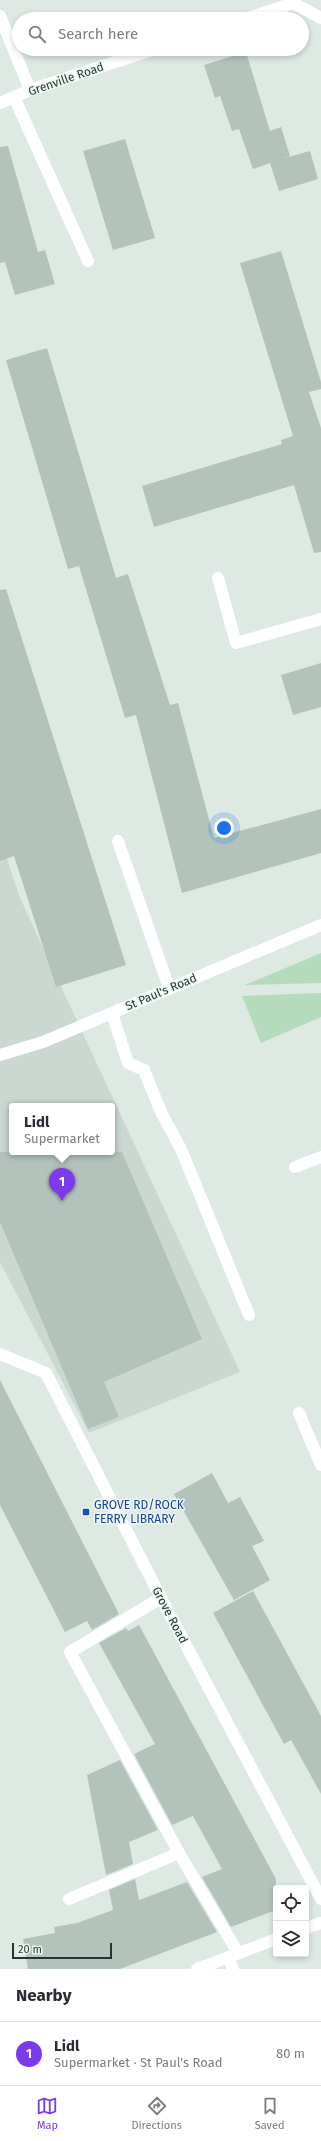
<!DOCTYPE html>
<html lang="en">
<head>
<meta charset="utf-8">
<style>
	:root { --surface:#fff; --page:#f2f2f3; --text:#2b2b33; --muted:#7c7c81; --line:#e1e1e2; --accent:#7c3aed }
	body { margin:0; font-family:"Fira Sans",sans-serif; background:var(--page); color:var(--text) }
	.controls { position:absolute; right:12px; bottom:12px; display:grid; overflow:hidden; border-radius:4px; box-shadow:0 2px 6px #0003 }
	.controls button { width:36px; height:36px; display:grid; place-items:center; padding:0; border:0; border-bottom:1px solid var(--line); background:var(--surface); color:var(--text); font:20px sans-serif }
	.scale { position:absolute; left:12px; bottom:10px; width:100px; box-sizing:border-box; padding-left:4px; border:2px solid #1f372e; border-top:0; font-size:11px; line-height:14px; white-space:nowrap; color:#1f372e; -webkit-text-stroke:3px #edf6f0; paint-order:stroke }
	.you { position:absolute; left:224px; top:828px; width:14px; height:14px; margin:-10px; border:3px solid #fff; border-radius:50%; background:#1a73e8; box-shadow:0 0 0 6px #1a73e833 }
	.badge { display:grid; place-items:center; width:26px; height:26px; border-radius:50%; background:var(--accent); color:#fff; font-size:13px; font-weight:700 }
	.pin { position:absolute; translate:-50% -33px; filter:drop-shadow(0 1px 2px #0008) }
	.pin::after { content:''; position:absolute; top:21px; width:14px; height:12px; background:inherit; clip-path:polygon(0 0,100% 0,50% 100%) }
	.popup { position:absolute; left:9px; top:1103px; width:106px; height:52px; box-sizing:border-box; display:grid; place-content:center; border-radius:4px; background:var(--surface); filter:drop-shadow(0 1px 3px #0005); font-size:13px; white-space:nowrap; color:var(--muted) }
	.popup b { font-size:15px; color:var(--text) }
	.popup::after { content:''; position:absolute; left:50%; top:100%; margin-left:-8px; border:8px solid transparent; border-top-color:var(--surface) }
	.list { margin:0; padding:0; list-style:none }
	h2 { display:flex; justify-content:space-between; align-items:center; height:52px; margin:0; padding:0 16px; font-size:17px }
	h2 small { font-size:13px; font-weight:400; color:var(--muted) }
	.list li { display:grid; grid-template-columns:26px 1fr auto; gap:12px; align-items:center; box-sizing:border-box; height:64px; padding:0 16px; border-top:1px solid var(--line) }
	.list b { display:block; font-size:15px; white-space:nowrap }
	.list p { margin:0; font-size:13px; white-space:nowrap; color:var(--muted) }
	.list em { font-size:13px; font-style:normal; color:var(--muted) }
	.icon { flex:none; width:22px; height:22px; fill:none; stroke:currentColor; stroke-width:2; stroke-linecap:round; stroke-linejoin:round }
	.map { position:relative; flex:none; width:321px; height:1969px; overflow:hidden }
	.search { position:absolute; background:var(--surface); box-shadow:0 2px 6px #0003; left:12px; right:12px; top:12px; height:44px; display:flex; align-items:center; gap:10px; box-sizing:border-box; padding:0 14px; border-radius:22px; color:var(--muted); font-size:15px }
	.sheet { height:116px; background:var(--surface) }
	nav { display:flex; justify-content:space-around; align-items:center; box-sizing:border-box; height:56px; border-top:1px solid var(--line); background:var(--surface); font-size:11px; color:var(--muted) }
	nav a { display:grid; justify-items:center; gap:2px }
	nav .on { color:var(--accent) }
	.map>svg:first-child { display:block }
	.built { fill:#cbd8d1; fill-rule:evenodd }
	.green { fill:#b6dabc }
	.building { fill:#b3c3bb }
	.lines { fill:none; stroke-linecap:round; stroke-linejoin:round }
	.minor { stroke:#fff; stroke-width:12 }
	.transit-dot { fill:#1a4fb4; stroke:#edf6f0; stroke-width:1.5 }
	.labels { text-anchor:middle; stroke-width:3; stroke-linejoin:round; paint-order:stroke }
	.street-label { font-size:12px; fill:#1f372e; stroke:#edf6f0 }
	.transit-label { font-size:12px; fill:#164399; stroke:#edf6f0; text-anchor:start }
</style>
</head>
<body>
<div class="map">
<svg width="321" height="1969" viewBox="0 0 321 1969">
	<rect width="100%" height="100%" fill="#dde9e2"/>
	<path class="built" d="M0 838 20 898 240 1372 89 1433 0 1262ZM12 1106H112V1152H12Z"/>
	<path class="green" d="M321 953V983L245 985Z
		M321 993V1017L261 1043 242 996Z"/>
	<path class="building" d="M246 52 270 131 281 127 290 156 281 159 310 151 318 179 279 191 270 163 253 169 239 129 232 131 220 96 215 98 204 65Z
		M125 139 155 238 113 250 83 151Z
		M8 146 38 252 45 250 55 284 15 295 5 262 0 263V147Z
		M281 251 321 382V389L309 392 321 428V552L314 553 294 485 154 527 142 486 282 444 281 440 293 436 240 263Z
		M47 348 116 578 128 574 170 705 178 703 214 838 321 809V853L182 893 136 715 125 718 79 566 68 569 6 360Z
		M6 589 126 965 56 987 14 856 0 861V590Z
		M321 663V707L293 715 281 675Z
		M0 1152H122L202 1339 104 1382 119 1417 88 1429 0 1222Z
		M0 1380 119 1614 92 1630 87 1621 65 1632 0 1505Z
		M212 1473 228 1503 240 1497 264 1541 252 1546 270 1580 234 1600 174 1494Z
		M253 1591 321 1716V1794L291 1740 284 1744 213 1613Z
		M139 1625 276 1879V1910L231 1927 202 1877 222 1869 193 1816 172 1825 134 1754 155 1744 99 1643 126 1628 128 1631Z
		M120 1760 158 1830 129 1842 133 1864 106 1875 87 1775Z
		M135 1879 139 1900 187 1882 217 1932 120 1969H28L23 1939 55 1933 54 1927 77 1923 113 1910 109 1890Z"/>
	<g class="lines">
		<path class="minor" d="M0 16 30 90
			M245 19 293 3 321 18
			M14 97 88 261
			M0 103 30 90 155 49
			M218 578 236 643 321 619
			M118 841 169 988
			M112 1013 128 1063 144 1070 161 1112 181 1149 249 1315
			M0 1055 43 1042 321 925
			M295 1167 321 1157
			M0 1354 46 1373 161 1598 321 1899
			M299 1413 321 1465
			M161 1598 70 1652 179 1853 238 1953
			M69 1899 179 1853
			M306 1928 321 1923
			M228 1957 233 1969
			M197 1969 276 1939"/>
	</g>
	<rect class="transit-dot" x="82" y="1508" width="8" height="8" rx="2"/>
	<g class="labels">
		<g class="street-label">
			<text transform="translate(66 79) rotate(-19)" y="4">Grenville Road</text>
			<text transform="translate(161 992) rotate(-23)" y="4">St Paul's Road</text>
			<text transform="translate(170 1615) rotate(62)" y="4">Grove Road</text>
		</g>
		<g class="transit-label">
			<text x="94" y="1509">GROVE RD/ROCK<tspan x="94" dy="14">FERRY LIBRARY</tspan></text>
		</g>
	</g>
</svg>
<div class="controls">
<button><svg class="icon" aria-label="locate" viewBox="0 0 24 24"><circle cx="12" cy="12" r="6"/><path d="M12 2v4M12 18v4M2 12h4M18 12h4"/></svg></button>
<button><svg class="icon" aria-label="layers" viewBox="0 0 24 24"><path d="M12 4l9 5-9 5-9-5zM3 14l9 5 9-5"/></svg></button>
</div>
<div class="scale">20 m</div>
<div class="you"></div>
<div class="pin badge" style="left:62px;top:1201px">1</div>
<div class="popup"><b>Lidl</b>Supermarket</div>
<div class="search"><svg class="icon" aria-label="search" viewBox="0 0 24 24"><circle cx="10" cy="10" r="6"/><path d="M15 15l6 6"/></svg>Search here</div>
</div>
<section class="sheet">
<h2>Nearby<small></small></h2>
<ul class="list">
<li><span class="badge">1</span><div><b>Lidl</b><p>Supermarket · St Paul's Road</p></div><em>80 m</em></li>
</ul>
</section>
<nav>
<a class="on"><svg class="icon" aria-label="map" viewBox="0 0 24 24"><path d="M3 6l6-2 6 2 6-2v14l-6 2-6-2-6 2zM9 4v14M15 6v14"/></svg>Map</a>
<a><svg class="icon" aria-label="directions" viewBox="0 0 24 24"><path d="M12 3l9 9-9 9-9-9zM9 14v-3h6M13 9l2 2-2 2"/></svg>Directions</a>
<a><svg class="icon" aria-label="saved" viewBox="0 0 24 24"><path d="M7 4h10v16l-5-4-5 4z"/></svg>Saved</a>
</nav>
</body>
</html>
